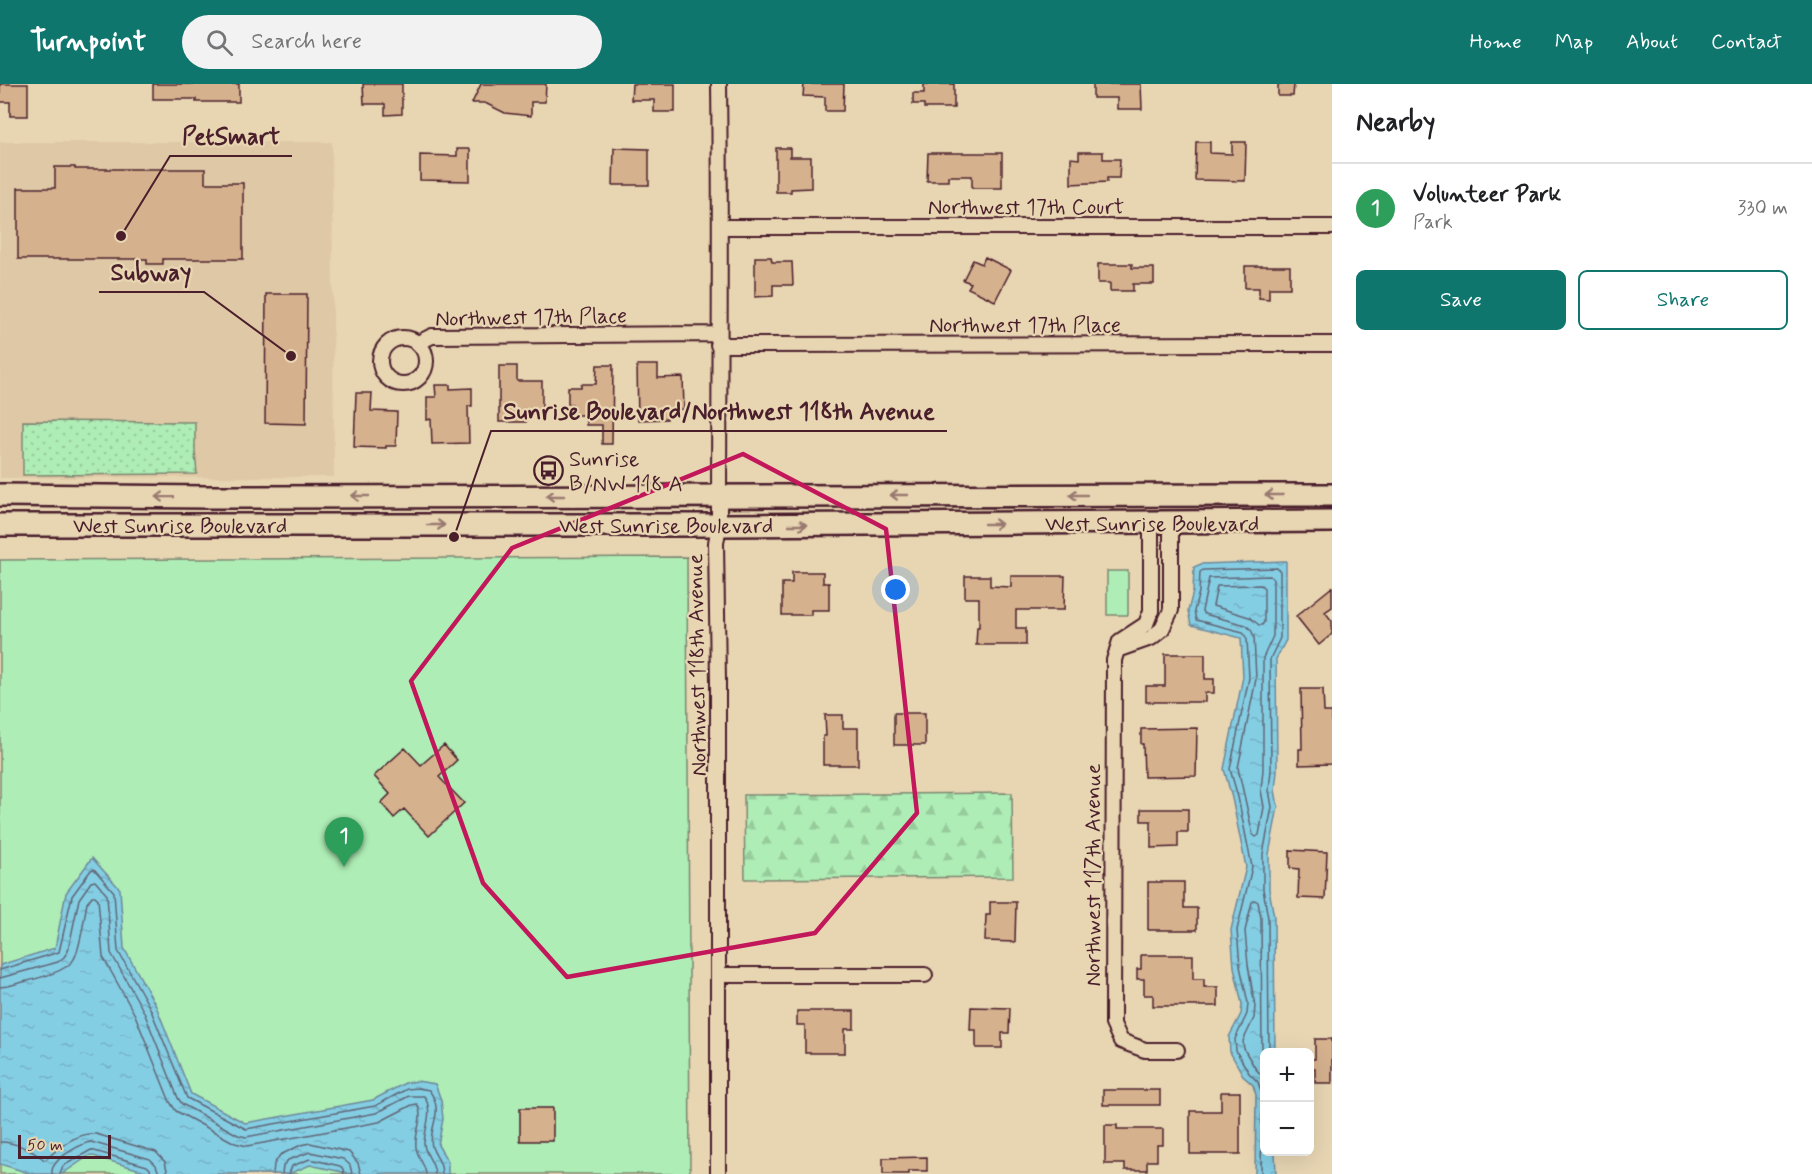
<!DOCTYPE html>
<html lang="en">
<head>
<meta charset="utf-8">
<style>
	:root { --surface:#fff; --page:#f2f2f2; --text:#202124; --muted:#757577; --line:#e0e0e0; --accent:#0f766e }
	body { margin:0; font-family:Mynerve,sans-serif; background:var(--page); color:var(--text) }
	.controls { position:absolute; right:18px; bottom:18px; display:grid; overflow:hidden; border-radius:9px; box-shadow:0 6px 24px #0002 }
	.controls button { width:54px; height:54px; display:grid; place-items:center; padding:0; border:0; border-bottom:2px solid var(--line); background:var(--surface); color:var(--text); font:30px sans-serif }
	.scale { position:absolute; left:18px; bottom:15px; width:93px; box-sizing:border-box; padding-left:6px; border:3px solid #4a1f2b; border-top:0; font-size:16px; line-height:21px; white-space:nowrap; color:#4a1f2b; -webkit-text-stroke:4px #e8d6b3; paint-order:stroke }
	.you { position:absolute; left:896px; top:506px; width:21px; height:21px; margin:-15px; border:4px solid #fff; border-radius:50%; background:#1a73e8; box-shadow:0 0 0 9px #1a73e833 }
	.badge { display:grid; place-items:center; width:39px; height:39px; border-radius:50%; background:var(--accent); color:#fff; font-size:20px; font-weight:700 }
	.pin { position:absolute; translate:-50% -50px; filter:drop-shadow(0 2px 3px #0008) }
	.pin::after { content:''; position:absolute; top:32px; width:21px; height:18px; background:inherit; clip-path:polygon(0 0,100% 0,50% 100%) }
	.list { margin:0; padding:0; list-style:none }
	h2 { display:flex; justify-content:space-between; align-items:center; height:78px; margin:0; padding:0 24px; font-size:26px }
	h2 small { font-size:20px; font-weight:400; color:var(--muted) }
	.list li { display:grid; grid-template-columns:39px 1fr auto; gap:18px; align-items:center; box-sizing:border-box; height:90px; padding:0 24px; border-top:2px solid var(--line) }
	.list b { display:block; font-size:22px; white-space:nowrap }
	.list p { margin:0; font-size:20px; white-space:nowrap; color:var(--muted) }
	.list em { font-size:20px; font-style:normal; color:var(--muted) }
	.actions { display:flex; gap:12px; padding:18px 24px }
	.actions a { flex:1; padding:14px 0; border:2px solid var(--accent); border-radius:9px; text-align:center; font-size:21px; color:var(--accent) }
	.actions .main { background:var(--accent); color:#fff }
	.icon { flex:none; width:33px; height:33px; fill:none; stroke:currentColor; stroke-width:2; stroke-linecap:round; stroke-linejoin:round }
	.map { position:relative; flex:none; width:1332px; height:1090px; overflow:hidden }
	header { display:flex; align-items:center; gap:36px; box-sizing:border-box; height:84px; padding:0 30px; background:var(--accent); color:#fff }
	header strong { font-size:28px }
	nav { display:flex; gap:33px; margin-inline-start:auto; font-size:21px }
	.search { width:420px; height:54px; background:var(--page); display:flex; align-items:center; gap:15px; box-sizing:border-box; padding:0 21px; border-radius:33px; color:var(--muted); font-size:22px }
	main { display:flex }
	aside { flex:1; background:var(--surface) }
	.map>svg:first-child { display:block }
	.built { fill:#dfc8a6 }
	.grass { fill:url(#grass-dots); stroke:#7c8670; stroke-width:1.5 }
	.forest { fill:url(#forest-firs); stroke:#7c8670; stroke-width:1.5 }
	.green { fill:#aeedb5; stroke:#7c8670; stroke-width:1.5 }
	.water { fill:url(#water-ripples); stroke:#6d889a; stroke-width:1.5 }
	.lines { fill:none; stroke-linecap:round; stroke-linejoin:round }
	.shore { stroke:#616575; stroke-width:1.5 }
	.building { fill:#d5b18e; stroke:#4a1f2b; stroke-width:1.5 }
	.minor-casing { stroke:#4a1f2b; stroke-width:18 }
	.highway-casing { stroke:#4a1f2b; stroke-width:26 }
	.minor { stroke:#e8d6b3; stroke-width:14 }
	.highway { stroke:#e8d6b3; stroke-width:21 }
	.oneway { stroke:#997a6f }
	.marked { fill:none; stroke:#c2185b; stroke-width:4.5; stroke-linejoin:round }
	.labels { text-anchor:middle; stroke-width:4.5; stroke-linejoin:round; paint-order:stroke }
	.street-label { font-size:22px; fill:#4a1f2b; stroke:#e8d6b3 }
	.poi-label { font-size:22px; fill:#4a1f2b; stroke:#e8d6b3; text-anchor:start }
	.leader { fill:none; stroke:#4a1f2b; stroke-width:2 }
	.callout-dot { fill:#4a1f2b; stroke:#e8d6b3; stroke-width:2 }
	.callout-label { font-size:24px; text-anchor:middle; font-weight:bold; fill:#4a1f2b; stroke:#e8d6b3; stroke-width:4.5; stroke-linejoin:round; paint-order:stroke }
</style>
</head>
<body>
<header>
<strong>Turnpoint</strong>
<div class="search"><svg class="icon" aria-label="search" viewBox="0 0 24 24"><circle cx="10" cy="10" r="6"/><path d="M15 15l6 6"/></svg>Search here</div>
<nav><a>Home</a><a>Map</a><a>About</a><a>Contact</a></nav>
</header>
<main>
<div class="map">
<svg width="1332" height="1090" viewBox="0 0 1332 1090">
	<defs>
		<pattern id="grass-dots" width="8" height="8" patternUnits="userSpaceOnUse" patternTransform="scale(1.5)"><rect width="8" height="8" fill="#aeedb5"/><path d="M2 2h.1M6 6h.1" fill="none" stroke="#97cb9c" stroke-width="1.8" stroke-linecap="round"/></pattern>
		<pattern id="forest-firs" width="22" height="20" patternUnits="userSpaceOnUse" patternTransform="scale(1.5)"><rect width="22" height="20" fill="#aeedb5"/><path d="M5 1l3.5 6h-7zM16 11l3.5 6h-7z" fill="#97cb9c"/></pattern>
		<pattern id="water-ripples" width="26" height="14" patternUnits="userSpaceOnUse" patternTransform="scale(1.5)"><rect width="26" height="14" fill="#84cee4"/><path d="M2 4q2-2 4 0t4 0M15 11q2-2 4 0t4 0" fill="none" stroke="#74b0c4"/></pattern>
	</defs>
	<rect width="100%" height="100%" fill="#e8d6b3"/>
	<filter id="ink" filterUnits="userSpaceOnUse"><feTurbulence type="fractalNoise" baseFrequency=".0167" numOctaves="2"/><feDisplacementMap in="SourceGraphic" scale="12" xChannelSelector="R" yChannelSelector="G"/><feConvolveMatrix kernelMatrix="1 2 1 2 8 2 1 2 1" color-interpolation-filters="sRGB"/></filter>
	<g filter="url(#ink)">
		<path class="built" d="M0 58H332L334 393 0 394Z"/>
		<path class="grass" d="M23 337 195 338V367L197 390 23 391Z"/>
		<path class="forest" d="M1012 709 1013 793 745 795 744 711Z"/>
		<path class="green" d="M687 473 690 1090H0V476Z
			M1107 487H1128V531H1107Z"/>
		<path class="water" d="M1286 477V556L1276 575 1277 687 1275 706 1278 723 1269 770V805L1274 833 1275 968H1264V1068H1275L1276 1090H1255L1256 1011 1253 1001 1244 993 1230 968 1229 953 1241 930 1242 920 1234 883 1231 846 1246 783 1232 714 1224 685 1243 593 1241 554 1191 541 1188 527 1193 508 1194 483 1201 480Z
			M92 774 120 805 124 864 156 922 191 1010 245 1039 373 1016 405 999 417 997 435 1000 441 1016 443 1035 438 1061 448 1078V1090H351L310 1081 289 1090H154L90 1071 62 1090H32L0 1080V881L55 864 66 809Z"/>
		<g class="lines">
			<path class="shore" d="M1270 492 1273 495V552L1263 574V686L1261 706 1264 723 1259 751 1256 753 1253 751 1238 684 1256 595 1254 552 1251 546 1246 541 1204 530 1202 527 1209 494Z
				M1261 501 1264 504V538L1262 541H1259L1249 533 1213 522 1217 502Z
				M0 886 59 868 72 812 91 786 94 785 114 808 118 867 150 924 187 1014 246 1045 375 1022 407 1005 418 1004 429 1006C446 1029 427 1044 432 1063 436 1075 441 1074 442 1090
				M0 894 58 878 64 873 68 867 79 815 91 798 95 797 107 811 111 869 144 928 178 1014 182 1020 238 1051 246 1053 376 1029 409 1012H424C434 1027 425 1043 424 1059 424 1070 434 1077 435 1090
				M0 903 8 902C25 897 66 890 74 875 81 863 84 834 87 819L92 812H95L98 815 103 873 135 931 170 1018 176 1027 235 1059 247 1062 379 1038 412 1021 417 1020C425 1033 414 1049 416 1063 417 1073 425 1080 426 1090
				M1264 976 1262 967 1261 834 1258 818 1255 816 1252 818 1245 847 1248 881 1255 922 1254 934 1243 957 1244 965 1255 984 1264 994
				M0 1058C18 1058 32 1067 45 1076 58 1065 77 1047 96 1050L156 1068 165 1078 168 1090
				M52 1090C52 1085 52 1084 55 1080 60 1072 82 1059 91 1058L150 1075 156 1081 159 1090
				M60 1090 63 1082 91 1066 147 1082 150 1085 151 1090
				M273 1090 274 1080 280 1071 301 1061 310 1059 349 1068 358 1079 361 1090
				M282 1090 283 1082 288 1076 310 1068 343 1075 350 1081 352 1090
				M289 1090 292 1082 310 1075 340 1082 343 1085 344 1090
				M1261 1090 1262 1010 1258 998 1249 989 1236 967 1235 955 1247 930 1248 919 1240 882 1237 846 1252 783 1238 713 1230 685 1249 594 1247 555 1243 548 1196 536 1194 527 1199 508 1200 488 1203 486 1277 484 1280 487V554L1270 575 1271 686 1269 706 1272 723 1263 770V805L1268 834 1269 968"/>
		</g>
		<path class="building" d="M0 0H28V32H10V18H0Z
			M153 0H239V18H196V15H153Z
			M363 0H402V30L385 31V20H364Z
			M481 0H546L545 18H531V32L505 29 485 19H472Z
			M632 0H675V28H654V16H631Z
			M804 0H844L843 27H825V13L803 12Z
			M924 0H954V24H924V20H913V9H924Z
			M1093 0H1141L1142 25H1117V14H1093Z
			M1278 0H1294L1293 12H1278Z
			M1196 58H1210V69L1232 70V58H1246L1245 97 1195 96Z
			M614 64 649 65V101H613Z
			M776 64H790V73H811V104L791 105V108H776Z
			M457 65H470V97L420 96V71L457 72Z
			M1079 68H1103V75H1120L1119 94H1107V98L1071 100V74L1079 75Z
			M928 69H1002V104H972V92H948V97H927Z
			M55 83H75V85H205V99H243V175H163V180H147V175H18V104H55Z
			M755 173H771L772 178H792L793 201H773V212L755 213Z
			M985 173 1011 186 995 217 968 204 971 199 963 196 973 176 982 180Z
			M1098 180H1132V184H1154V200H1133V207H1110V199H1098Z
			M1245 182H1290V204H1269V215L1259 214V204H1245Z
			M266 210H307L306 340 265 339Z
			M597 281H613L612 360H602V341H586V331H572V320H568V303H581V300H596Z
			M637 281H658V294L683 293 684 325 666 326 667 335 638 336Z
			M499 282H517V297H542V327H526V338H499Z
			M435 301H450V305L472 304V322H468L469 359 432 360 431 335 427 336V313H436Z
			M356 309H372L371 327 397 328 396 362H386V364L354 363Z
			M792 488H823V499H829V526H811V531H782V499H792Z
			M965 492H990V502L1011 503V492H1065L1064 526H1016V544H1026V561H976L977 543H979V514H965Z
			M1332 503V523L1325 528 1332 537V550L1319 561 1296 532Z
			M1165 570H1205V595H1214V609H1205V618H1146V602H1165Z
			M1301 605H1323L1324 628H1332V680L1299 681V665H1302Z
			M894 629H925V661H894Z
			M825 631H843V644H858V681H823V652H826Z
			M1197 644 1196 692 1144 693 1143 660H1141V645Z
			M444 661 457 676 439 693 464 719 429 752 404 725 394 734 381 719 390 710 374 692 405 664 421 681Z
			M1141 725H1188V748H1178V763L1151 764V737H1141Z
			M1290 766 1327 768 1325 815 1298 814 1299 785 1290 784Z
			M1148 798H1184V824H1197V846H1148Z
			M990 818H1016L1015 858 985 857 986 831H990Z
			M1141 871H1193V895H1204V903H1218V922H1153V911H1144V895H1137V885H1141Z
			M971 923 1010 924 1009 949H1002V964H976V946H970Z
			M797 927H854V945H845V969H805V941H797Z
			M1315 955H1332V999H1315V984H1310V975H1315Z
			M1103 1006H1160V1021H1103Z
			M1221 1008H1240V1070H1190V1027H1221Z
			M520 1024H553V1057H520Z
			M1105 1041H1117V1045H1163V1061H1157V1077H1147V1086H1125V1080H1105Z
			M927 1073V1087H909V1090H883V1074Z"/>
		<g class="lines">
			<defs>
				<path id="minor" d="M721 143H1332
					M380 277a23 23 0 1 1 46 0a23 23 0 1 1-46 0Z
					M418 259 432 252 718 250
					M718 261 1332 260
					M1151 438V527L1146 540 1120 557 1114 576 1113 940 1121 957 1145 966H1177
					M1117 566 1151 554 1162 545 1171 526V438
					M719 891H925
					M718 1090V597L716 459 719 441C719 294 721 147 719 0"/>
				<path id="highway" d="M0 411 208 413 1332 411
					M0 441H719L1332 437"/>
			</defs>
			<use href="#minor" class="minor-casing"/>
			<use href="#highway" class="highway-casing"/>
			<use href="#minor" class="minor"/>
			<use href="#highway" class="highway"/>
		</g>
		<defs><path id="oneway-shaft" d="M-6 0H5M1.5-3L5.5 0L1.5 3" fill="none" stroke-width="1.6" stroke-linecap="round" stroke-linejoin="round" transform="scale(1.5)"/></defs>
		<g class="oneway">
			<use href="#oneway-shaft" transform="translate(899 411) rotate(180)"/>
			<use href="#oneway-shaft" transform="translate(1078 411) rotate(180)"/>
			<use href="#oneway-shaft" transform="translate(1274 411) rotate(180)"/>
			<use href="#oneway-shaft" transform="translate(360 412) rotate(180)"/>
			<use href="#oneway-shaft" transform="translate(555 412) rotate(180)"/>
			<use href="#oneway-shaft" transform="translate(165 413) rotate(-179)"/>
			<use href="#oneway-shaft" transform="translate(993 440)"/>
			<use href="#oneway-shaft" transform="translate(436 441)"/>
			<use href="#oneway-shaft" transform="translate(798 441)"/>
		</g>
	</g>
	<path class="marked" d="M743 370 886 445 917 729 815 849 567 893 483 799 411 597 512 464Z"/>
	<defs>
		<symbol id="bus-ring" viewBox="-11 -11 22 22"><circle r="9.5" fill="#e8d6b3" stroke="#4a1f2b" stroke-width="1.5"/><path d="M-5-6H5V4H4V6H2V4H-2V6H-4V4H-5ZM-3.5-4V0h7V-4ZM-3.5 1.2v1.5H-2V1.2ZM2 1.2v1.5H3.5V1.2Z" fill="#4a1f2b"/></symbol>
	</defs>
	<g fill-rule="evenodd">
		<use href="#bus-ring" x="532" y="370" width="33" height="33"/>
	</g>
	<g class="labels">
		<g class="street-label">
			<text x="1026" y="130">Northwest 17th Court</text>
			<text transform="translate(531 232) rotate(-1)" y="8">Northwest 17th Place</text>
			<text x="1025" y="248">Northwest 17th Place</text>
			<text x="1152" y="447">West Sunrise Boulevard</text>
			<text x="180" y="449">West Sunrise Boulevard</text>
			<text x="666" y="449">West Sunrise Boulevard</text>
			<text transform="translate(696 581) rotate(-91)" y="8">Northwest 118th Avenue</text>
			<text transform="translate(1092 791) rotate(-90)" y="8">Northwest 117th Avenue</text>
		</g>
		<g class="poi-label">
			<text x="569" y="382">Sunrise<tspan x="569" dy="25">B/NW 118 A</tspan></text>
		</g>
	</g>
	<path class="leader" d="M121 152L170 72H292M291 272L204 208H99M454 453L491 347H947"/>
	<g class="callout-dot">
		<circle cx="121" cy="152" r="6"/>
		<circle cx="291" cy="272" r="6"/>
		<circle cx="454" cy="453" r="6"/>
	</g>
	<g class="callout-label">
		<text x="231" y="60">PetSmart</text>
		<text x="151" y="196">Subway</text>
		<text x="719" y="335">Sunrise Boulevard/Northwest 118th Avenue</text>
	</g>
</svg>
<div class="controls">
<button>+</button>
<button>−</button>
</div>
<div class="scale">50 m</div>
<div class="you"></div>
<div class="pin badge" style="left:344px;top:783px;background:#2e9e5b">1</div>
</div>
<aside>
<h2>Nearby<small></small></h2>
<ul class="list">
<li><span class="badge" style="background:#2e9e5b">1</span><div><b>Volunteer Park</b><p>Park</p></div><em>330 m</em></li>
</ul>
<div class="actions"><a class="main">Save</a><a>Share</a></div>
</aside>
</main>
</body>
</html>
